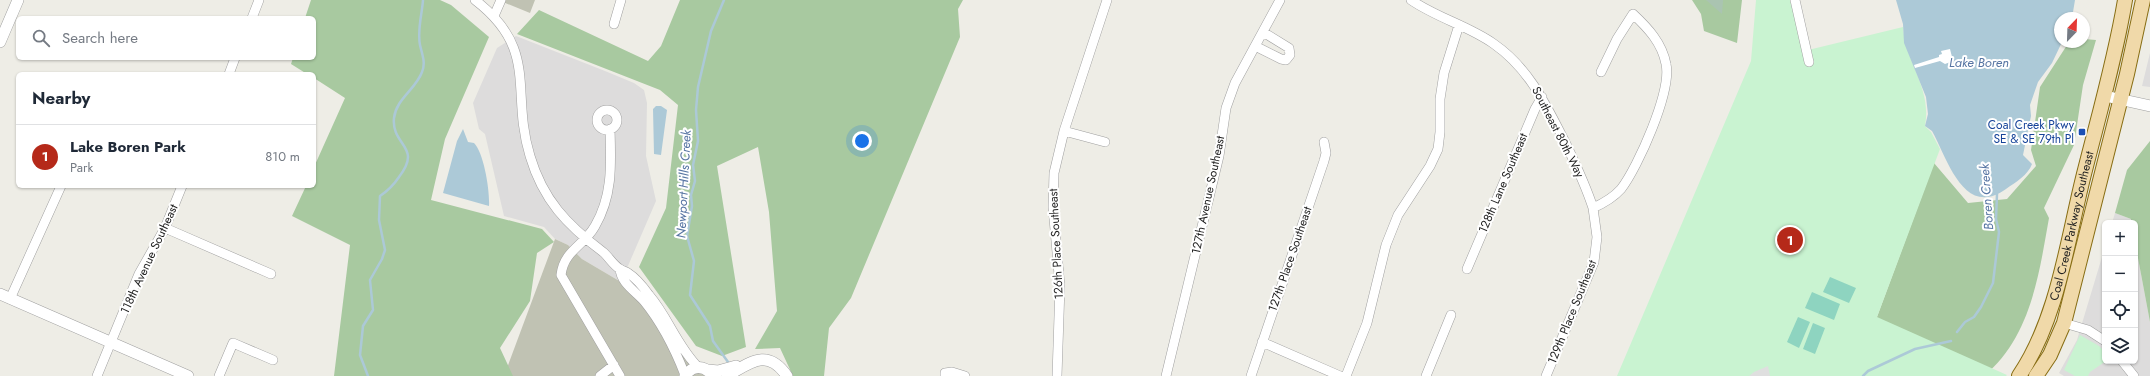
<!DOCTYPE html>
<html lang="en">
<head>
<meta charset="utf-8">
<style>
	:root { --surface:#fff; --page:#f2f2f3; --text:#1f2937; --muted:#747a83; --line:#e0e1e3; --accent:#b52919 }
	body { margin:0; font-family:Jost,sans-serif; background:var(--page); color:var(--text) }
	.controls { position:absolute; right:12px; bottom:12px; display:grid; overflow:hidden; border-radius:6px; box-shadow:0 1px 3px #0004 }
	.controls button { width:36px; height:36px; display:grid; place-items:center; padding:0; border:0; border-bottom:1px solid var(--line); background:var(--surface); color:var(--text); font:20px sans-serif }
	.compass { position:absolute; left:2054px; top:12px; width:36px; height:36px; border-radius:50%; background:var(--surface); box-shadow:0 1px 3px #0004; rotate:23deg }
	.you { position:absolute; left:862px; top:141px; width:14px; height:14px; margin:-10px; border:3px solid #fff; border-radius:50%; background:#1a73e8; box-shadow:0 0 0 6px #1a73e833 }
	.badge { display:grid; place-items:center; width:26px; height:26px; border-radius:50%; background:var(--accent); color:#fff; font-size:13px; font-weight:700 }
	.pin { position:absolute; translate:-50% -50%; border:2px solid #fff; box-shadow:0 1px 4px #0006 }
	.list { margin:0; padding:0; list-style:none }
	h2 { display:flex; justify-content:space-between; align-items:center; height:52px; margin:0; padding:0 16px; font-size:17px }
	h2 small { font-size:13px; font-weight:400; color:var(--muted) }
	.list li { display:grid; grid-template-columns:26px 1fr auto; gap:12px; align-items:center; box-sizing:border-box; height:64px; padding:0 16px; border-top:1px solid var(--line) }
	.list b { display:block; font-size:15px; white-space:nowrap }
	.list p { margin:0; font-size:13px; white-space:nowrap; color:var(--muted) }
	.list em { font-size:13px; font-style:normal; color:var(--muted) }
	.icon { flex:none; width:22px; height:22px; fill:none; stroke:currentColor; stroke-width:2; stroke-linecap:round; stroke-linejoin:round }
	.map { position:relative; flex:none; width:2150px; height:376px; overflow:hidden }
	.search { position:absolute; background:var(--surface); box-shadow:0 1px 3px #0004; left:16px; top:16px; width:300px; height:44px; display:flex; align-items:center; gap:10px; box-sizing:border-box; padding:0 14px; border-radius:6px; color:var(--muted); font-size:15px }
	.panel { position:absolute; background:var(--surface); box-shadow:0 1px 3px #0004; left:16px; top:72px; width:300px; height:116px; border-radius:6px }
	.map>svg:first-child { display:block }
	.residential { fill:#dddcdc }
	.construction { fill:#c0c2b3 }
	.forest { fill:#a8c9a0 }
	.cemetery { fill:#aac4b1 }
	.park { fill:#c9f3d1 }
	.pitch { fill:#8ed4c0 }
	.parking { fill:#dfdfdf }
	.water { fill:#acc9d7 }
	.pier { fill:#fff }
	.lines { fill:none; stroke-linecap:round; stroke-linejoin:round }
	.stream { stroke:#acc9d7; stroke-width:2.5 }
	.minor-casing { stroke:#a0a0a0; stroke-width:10 }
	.tertiary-casing { stroke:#a0a0a0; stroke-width:12 }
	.primary-casing { stroke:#876d13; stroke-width:16 }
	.minor { stroke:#fff; stroke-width:9 }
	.tertiary { stroke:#fff; stroke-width:11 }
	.primary { stroke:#f0d9a9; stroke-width:14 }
	.transit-dot { fill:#1a4fb4; stroke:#fff; stroke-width:1.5 }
	.labels { text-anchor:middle; stroke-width:4; stroke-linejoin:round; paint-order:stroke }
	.transit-label { font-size:12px; fill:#164399; stroke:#fff; text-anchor:end }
	.street-label { font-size:12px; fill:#1f1f1f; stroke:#fff }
	.water-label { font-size:13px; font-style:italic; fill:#5775a3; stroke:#fff }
</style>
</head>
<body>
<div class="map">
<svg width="2150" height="376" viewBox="0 0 2150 376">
	<rect width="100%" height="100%" fill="#eeede6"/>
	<path class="residential" d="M516 36 605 71 634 83 644 90 647 103 646 156 656 201 621 282 582 259 568 245 555 239 544 227 504 216 485 134 479 129 473 103 497 48Z
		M2150 53V87L2142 86Z
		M2115 213 2131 219V223H2112Z
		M2135 242 2150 322V376H2064L2059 373 2077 340 2105 247V361H2135Z"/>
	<path class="construction" d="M498 0H535L530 13Z
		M555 239 568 245 582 259 621 282 708 376H504Z"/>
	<path class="forest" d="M311 0H440L451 5 489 37 445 139 431 200 542 229 554 242 537 253 530 301 500 348 513 376H334L350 245 292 216 306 186H314V167L345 98 314 78V74H307L291 64 293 58H314V18H305Z
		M680 0H963L958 9 960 37 851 298 829 328 824 376H793L780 348 755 349 777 311 769 212 758 147 717 166 746 347 722 356 696 346 639 267 666 208 678 105 660 90 517 34 539 10 648 61 661 46Z
		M1692 0H1742L1737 43 1704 31 1701 14Z
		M2084 39 2096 40 2083 85 2074 145 2044 208 2049 218C2039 274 2031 337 1984 376H1835L1877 317 1934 163 1968 203 2007 199 2036 166 2031 150 2040 87 2069 42H2084Z
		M2150 141V322L2135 242V223H2131V219L2115 213 2127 170Z"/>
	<path class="cemetery" d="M1706 0H1723L1722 14Z"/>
	<path class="park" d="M1756 0H1790L1804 51 1903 27C1906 64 1932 88 1925 126L1931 132 1940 149 1877 317 2007 375 2006 376H1617L1751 61Z
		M2080 335 2099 346 2105 352 2106 361 2090 372 2088 376H2075L2064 370Z"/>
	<path class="pitch" d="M1830 277 1856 288 1849 303 1823 292Z
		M1812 292 1840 304 1834 320 1805 308Z
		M1798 317 1810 322 1799 348 1787 342Z
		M1813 323 1825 328 1815 354 1803 349Z"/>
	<path class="parking" d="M1768 366 1770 376H1749L1754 372Z"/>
	<path class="water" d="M1896 0H2075L2072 18H2060V42H2062L2052 63 2038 82 2030 105 2031 116 2023 155 2032 164C2028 175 2016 182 2006 189 1964 219 1948 160 1932 131L1925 126 1928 114 1926 97 1904 43 1903 24Z
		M656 106H661L667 110 661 155 654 154 653 109Z
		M463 129 468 142 474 143C484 153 490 191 489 206L443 193 457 141Z"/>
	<path class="pier" d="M1950 49 1953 61 1945 64 1940 61 1915 68 1914 65 1939 57V55L1942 54 1941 51Z"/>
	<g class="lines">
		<path class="stream" d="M724 0 711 31 698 87 696 110 698 141 693 165 695 181 691 195 692 206 687 236 694 261 690 295 710 326 713 341 728 362
			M1957 332 1965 322 1974 317 1981 307 1993 283 1999 232 1996 219 1997 194
			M368 376 360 355 363 326 373 310 370 280 382 259 385 250 379 220 380 196C389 190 393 186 399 177 423 146 391 146 394 118 396 99 416 89 422 72 426 63 422 54 420 45 417 30 422 15 423 0
			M1863 376 1868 371 1915 349 1951 341"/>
		<defs>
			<path id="minor" d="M475 0C540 50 510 91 530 156 543 200 567 225 603 252 609 257 613 265 620 269 622 271 626 271 628 273 636 278 644 288 649 295 668 317 677 346 698 367
				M1411 0C1437 18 1469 26 1494 44 1530 69 1547 107 1566 144 1576 165 1586 186 1593 208
				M1795 0 1809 62
				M494 16 501 0
				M252 18 259 0
				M614 24 621 0
				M1255 46 1281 59 1286 60 1290 55 1289 48 1263 32
				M229 74 235 58
				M597 120a10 10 0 1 1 20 0a10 10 0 1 1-20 0Z
				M610 129C611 164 613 195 595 226 584 246 564 250 561 275L620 376
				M1064 131 1105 142
				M165 228 271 274
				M620 269C621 283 635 291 644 301 661 322 675 349 685 375
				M1467 269 1535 109 1542 97
				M10 299 61 186
				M2064 323 2088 330 2105 341
				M1262 342 1340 376
				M2122 361 2134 376
				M97 376 139 274 165 228 182 186
				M219 376 233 343 273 360
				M600 376 614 365
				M945 376V373L952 372 965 376
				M1057 376 1060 286 1053 207 1054 173 1064 131 1107 0
				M1166 376 1219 156 1226 108 1235 83 1280 0
				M1251 376 1324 161 1326 153 1324 142
				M1346 376 1367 323 1386 245 1398 215 1430 166 1438 149 1440 132V99L1444 73 1459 25
				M1426 376 1451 315
				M1546 376 1594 262 1597 237 1593 208C1604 203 1613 198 1621 189 1638 167 1672 91 1666 64 1662 43 1648 28 1633 14L1617 39 1601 72"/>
			<path id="tertiary" d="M0 42 18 0
				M2105 96 2150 106
				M0 294 188 376
				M708 370 718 371 736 366
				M685 376C692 365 704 365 712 375
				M727 376C750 363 767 347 787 376"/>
			<g id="primary">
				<path id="s1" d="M2019 376C2057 320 2067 243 2083 178 2098 118 2115 60 2125 0"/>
				<path d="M2036 376 2050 355 2064 323 2127 74 2143 0"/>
			</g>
		</defs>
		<use href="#minor" class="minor-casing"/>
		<use href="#tertiary" class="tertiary-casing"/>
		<use href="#primary" class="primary-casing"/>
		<use href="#minor" class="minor"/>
		<use href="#tertiary" class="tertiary"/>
		<use href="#primary" class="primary"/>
	</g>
	<rect class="transit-dot" x="2078" y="128" width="8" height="8" rx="2"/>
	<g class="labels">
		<g class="transit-label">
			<text x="2074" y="129">Coal Creek Pkwy<tspan x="2074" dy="14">SE &amp; SE 79th Pl</tspan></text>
		</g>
		<g class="street-label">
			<text transform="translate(1558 132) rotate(63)" y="4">Southeast 80th Way</text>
			<text transform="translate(1503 183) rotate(-67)" y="4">128th Lane Southeast</text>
			<text transform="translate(1208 195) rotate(-78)" y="4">127th Avenue Southeast</text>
			<text dy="4" stroke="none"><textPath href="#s1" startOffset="160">Coal Creek Parkway Southeast</textPath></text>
			<text transform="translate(1056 244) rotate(-93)" y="4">126th Place Southeast</text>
			<text transform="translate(149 259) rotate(-65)" y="4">118th Avenue Southeast</text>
			<text transform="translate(1290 259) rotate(-71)" y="4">127th Place Southeast</text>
			<text transform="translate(1572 312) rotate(-68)" y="4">129th Place Southeast</text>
		</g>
		<g class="water-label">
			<text x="1979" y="67">Lake Boren</text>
			<text transform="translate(683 184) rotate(-87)" y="5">Newport Hills Creek</text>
			<text transform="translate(1986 197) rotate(-94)" y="5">Boren Creek</text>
		</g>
	</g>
</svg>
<div class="controls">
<button>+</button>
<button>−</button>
<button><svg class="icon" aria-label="locate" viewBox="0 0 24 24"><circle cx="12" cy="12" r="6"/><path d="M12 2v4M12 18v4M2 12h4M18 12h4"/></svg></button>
<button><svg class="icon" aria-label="layers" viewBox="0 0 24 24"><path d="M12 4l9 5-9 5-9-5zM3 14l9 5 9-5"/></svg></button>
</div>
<svg class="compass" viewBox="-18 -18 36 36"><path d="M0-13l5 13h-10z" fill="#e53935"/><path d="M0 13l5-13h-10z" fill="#747a83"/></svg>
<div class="you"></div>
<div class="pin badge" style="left:1790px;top:240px">1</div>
<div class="search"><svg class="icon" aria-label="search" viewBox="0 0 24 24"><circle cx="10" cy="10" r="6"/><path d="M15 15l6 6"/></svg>Search here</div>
<section class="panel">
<h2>Nearby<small></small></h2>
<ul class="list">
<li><span class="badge">1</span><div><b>Lake Boren Park</b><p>Park</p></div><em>810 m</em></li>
</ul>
</section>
</div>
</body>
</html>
